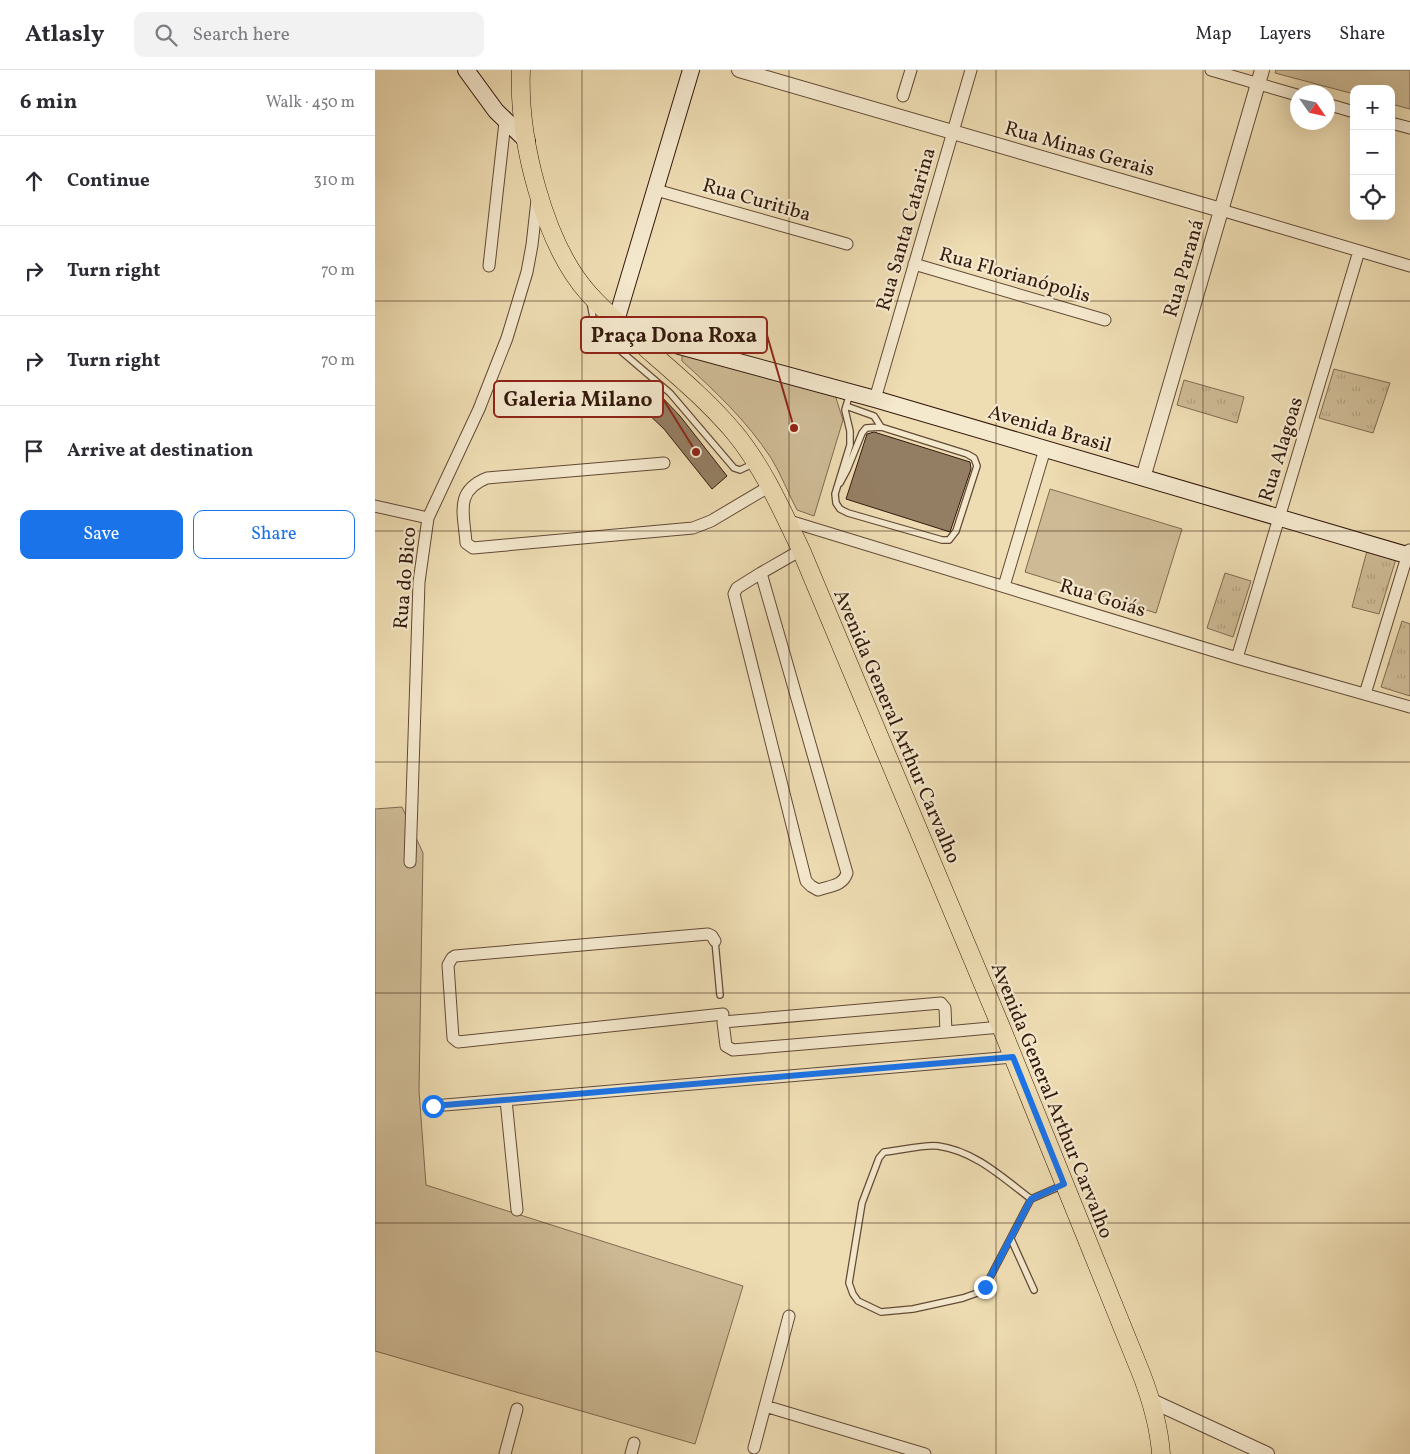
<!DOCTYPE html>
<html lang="en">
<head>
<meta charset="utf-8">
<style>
	:root { --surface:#fff; --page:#f2f2f3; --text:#2b2b33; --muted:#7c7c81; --line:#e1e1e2; --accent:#1a73e8 }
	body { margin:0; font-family:Vollkorn,serif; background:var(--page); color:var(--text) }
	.controls { position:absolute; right:15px; top:15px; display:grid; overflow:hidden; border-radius:10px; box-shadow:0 5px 20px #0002 }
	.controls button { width:45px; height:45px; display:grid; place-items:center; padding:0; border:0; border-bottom:1px solid var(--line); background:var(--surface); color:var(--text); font:25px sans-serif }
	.compass { position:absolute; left:915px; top:15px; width:45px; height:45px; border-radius:50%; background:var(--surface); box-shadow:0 5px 20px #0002; rotate:124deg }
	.stop { position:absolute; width:15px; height:15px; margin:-11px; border:4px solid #1a73e8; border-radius:50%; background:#fff }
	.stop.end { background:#1a73e8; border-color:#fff; box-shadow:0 1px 5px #0008 }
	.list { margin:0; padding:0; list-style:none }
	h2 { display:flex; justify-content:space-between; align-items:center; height:65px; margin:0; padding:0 20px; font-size:21px }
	h2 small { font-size:16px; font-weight:400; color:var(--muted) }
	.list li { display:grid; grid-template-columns:32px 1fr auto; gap:15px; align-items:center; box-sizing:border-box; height:90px; padding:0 20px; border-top:1px solid var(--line) }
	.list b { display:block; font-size:19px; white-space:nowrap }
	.list em { font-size:16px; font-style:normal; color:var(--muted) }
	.actions { display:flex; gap:10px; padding:15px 20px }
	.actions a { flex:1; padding:11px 0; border:1px solid var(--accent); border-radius:10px; text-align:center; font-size:18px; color:var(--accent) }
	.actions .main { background:var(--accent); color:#fff }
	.icon { flex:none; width:28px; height:28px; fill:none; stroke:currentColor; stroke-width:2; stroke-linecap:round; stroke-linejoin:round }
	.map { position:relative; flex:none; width:1035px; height:1384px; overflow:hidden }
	header { display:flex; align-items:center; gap:30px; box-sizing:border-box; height:70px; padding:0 25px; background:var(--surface); border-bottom:1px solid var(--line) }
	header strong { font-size:24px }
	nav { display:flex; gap:28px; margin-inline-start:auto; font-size:18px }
	.search { width:350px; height:45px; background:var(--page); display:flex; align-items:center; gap:12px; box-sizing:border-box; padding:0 18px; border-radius:10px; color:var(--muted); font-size:19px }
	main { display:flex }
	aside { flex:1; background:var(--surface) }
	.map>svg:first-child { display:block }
	.grass { fill:url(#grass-tufts); stroke:#806a52 }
	.green { fill:#cebb96; stroke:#806a52 }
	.building { fill:#947e63; stroke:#33190d }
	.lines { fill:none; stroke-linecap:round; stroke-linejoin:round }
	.service-casing { stroke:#624a36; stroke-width:8 }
	.minor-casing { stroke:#624a36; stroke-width:13 }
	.tertiary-casing { stroke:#624a36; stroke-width:16 }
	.secondary-casing { stroke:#33190d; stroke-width:18 }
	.primary-casing { stroke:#33190d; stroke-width:19 }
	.service { stroke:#f4e8cd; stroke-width:5.5 }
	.minor { stroke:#f4e8cd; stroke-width:11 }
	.tertiary { stroke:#f4e8cd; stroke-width:14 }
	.secondary { stroke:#f4e8cd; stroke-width:16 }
	.primary { stroke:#eedcb2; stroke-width:18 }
	.route { stroke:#1a73e8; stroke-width:6 }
	.grid { fill:none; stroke:#33190d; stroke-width:1; stroke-opacity:0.55 }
	.labels { text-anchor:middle; stroke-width:4.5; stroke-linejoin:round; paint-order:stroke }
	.street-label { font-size:20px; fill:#33190d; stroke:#f4e8cd }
	.leader { fill:none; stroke:#8f2418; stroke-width:2 }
	.callout-dot { fill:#8f2418; stroke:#f4e8cd; stroke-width:2 }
	.callout { fill:#f4e8cd; stroke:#8f2418; stroke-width:2 }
	.callout-label { font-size:21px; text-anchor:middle; font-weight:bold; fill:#33190d }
</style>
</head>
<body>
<header>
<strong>Atlasly</strong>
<div class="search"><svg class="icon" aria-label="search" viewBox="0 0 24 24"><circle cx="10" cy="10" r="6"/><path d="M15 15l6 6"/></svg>Search here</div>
<nav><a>Map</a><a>Layers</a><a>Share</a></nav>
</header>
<main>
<aside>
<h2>6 min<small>Walk · 450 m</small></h2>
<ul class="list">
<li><svg class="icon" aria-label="ahead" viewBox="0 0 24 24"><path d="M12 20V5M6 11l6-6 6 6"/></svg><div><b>Continue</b></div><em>310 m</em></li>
<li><svg class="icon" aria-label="right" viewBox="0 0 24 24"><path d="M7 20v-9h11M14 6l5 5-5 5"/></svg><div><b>Turn right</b></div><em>70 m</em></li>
<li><svg class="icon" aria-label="right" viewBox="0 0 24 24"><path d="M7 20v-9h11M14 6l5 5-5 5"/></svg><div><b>Turn right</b></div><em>70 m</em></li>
<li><svg class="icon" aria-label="arrive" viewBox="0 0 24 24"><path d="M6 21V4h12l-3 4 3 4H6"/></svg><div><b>Arrive at destination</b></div></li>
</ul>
<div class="actions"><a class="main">Save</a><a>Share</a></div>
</aside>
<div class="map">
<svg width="1035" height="1384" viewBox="0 0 1035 1384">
	<defs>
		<pattern id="grass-tufts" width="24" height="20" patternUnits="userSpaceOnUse" patternTransform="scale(1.25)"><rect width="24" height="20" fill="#cebb96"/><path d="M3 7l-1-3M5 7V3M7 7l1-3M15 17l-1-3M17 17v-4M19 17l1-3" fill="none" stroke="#b1a080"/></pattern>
	</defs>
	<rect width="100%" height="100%" fill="#eedcb2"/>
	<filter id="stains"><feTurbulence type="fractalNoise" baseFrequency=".004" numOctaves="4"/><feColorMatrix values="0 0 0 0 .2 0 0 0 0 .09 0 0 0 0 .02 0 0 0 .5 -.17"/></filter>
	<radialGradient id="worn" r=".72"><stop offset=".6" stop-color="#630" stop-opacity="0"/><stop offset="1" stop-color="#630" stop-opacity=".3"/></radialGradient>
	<path class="grass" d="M959 299 1015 313 998 363 944 348Z
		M809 310 869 327 862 353 802 335Z
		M992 481 1021 489 1004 544 977 537Z
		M850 503 876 511 858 567 832 558Z
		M1027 551 1035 554V626L1006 617Z"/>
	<path class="green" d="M901 0H1035V39L1016 34V19H979V24L900 3Z
		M307 284 460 325 468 350 439 446 422 440C413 423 406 404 396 388 372 351 340 321 307 291Z
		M675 419 807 459 781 543 650 502Z
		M27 737 48 783 44 1021 51 1115 368 1216 320 1374 0 1281V739Z"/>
	<path class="building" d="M283 323 305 346 352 406 337 419 289 359 268 339Z
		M499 362 595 392 596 399 575 462 471 429 492 364Z"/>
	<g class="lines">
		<defs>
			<path id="service" d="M215 231 220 259 295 323 359 398 365 400 380 393
				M471 336 499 346 506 357
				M465 413 472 400 487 363 491 358 506 357 592 384 599 388 602 396 581 461 574 470H567L473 443 465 439 461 433 460 424 475 375V361L470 340 475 323
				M340 871 345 925
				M656 1129C628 1108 600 1081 563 1076 550 1074 523 1081 509 1082L504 1088 487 1133 474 1213 478 1224 483 1231 506 1242 538 1239 588 1228 605 1222 610 1217 656 1129 688 1115
				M636 1169 659 1220"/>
			<path id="minor" d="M836 0 922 25
				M528 26 536 0
				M952 34 979 42
				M1016 53 1035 58
				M281 120 472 174
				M846 140 1035 196
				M539 194 730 250
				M114 196 130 52
				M500 329 596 0
				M289 393 112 408C79 421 89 444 91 473L98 478 318 458 336 451 395 416
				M0 436 53 448
				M411 450 862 588 1035 637
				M386 503 472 803C468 816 455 816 443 820L436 816 431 811 359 524 362 518Z
				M386 503 426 480
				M629 516 670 379
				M862 588 984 181
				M990 624 1034 480
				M35 792 44 512 53 448 104 339 132 268 152 202 157 175 162 130
				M340 871 337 866 333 864 80 886 77 888 73 895 78 968 83 972 348 944
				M571 962 570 938 566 933 348 952 351 976 358 980 571 962 626 957
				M131 1030 142 1140
				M58 1036 638 987
				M390 1336 550 1384
				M379 1378 414 1246
				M130 1384 142 1339
				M256 1384 259 1373"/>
			<path id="tertiary" d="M364 0 846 140
				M768 408 887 0
				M777 1331 892 1384"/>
			<path id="secondary" d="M91 0 121 41 152 71
				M241 251 316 0
				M253 262 500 329 1035 486"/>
			<path id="primary" d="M146 0C143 67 168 173 214 224 259 273 316 311 359 362 388 397 407 440 426 480L626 957 766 1303C776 1329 784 1355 786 1384"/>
		</defs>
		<use href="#service" class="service-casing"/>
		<use href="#minor" class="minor-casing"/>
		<use href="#tertiary" class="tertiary-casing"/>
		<use href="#secondary" class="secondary-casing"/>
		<use href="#primary" class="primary-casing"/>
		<use href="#service" class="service"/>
		<use href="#minor" class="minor"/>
		<use href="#tertiary" class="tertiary"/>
		<use href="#secondary" class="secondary"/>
		<use href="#primary" class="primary"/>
	</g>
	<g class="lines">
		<path class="route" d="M58 1036 638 987 689 1114 656 1129 610 1217"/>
	</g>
	<path class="grid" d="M207 0V1384M414 0V1384M621 0V1384M828 0V1384M0 231H1035M0 461H1035M0 692H1035M0 923H1035M0 1153H1035"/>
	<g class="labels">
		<g class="street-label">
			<text transform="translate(705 78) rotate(16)" y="7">Rua Minas Gerais</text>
			<text transform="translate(382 129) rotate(16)" y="7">Rua Curitiba</text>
			<text transform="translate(530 159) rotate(-74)" y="7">Rua Santa Catarina</text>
			<text transform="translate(808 198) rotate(-74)" y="7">Rua Paraná</text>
			<text transform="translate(640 204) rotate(16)" y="7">Rua Florianópolis</text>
			<text transform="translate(675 358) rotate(16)" y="7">Avenida Brasil</text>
			<text transform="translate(905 379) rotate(-73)" y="7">Rua Alagoas</text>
			<text transform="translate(29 508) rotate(-85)" y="7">Rua do Bico</text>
			<text transform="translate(728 527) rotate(17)" y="7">Rua Goiás</text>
			<text transform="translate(523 656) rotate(67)" y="7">Avenida General Arthur Carvalho</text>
			<text transform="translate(678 1030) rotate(68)" y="7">Avenida General Arthur Carvalho</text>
		</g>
	</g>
	<path class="leader" d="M419 358L392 265M321 382L288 329"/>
	<g class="callout-dot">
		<circle cx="419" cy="358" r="5"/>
		<circle cx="321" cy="382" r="5"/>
	</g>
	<g class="callout">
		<rect x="206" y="247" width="186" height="36" rx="5"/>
		<rect x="119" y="311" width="169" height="36" rx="5"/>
	</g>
	<g class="callout-label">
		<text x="299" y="272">Praça Dona Roxa</text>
		<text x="203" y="336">Galeria Milano</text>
	</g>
	<rect width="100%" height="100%" filter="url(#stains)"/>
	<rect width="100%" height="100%" fill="url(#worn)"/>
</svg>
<div class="controls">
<button>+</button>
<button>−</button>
<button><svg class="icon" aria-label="locate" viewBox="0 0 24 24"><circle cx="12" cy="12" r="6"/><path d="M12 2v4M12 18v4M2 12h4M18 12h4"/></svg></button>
</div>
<svg class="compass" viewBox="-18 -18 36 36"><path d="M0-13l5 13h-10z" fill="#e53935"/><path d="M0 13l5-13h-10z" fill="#7c7c81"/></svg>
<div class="stop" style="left:58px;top:1036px"></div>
<div class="stop end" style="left:610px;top:1217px"></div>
</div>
</main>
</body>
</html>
